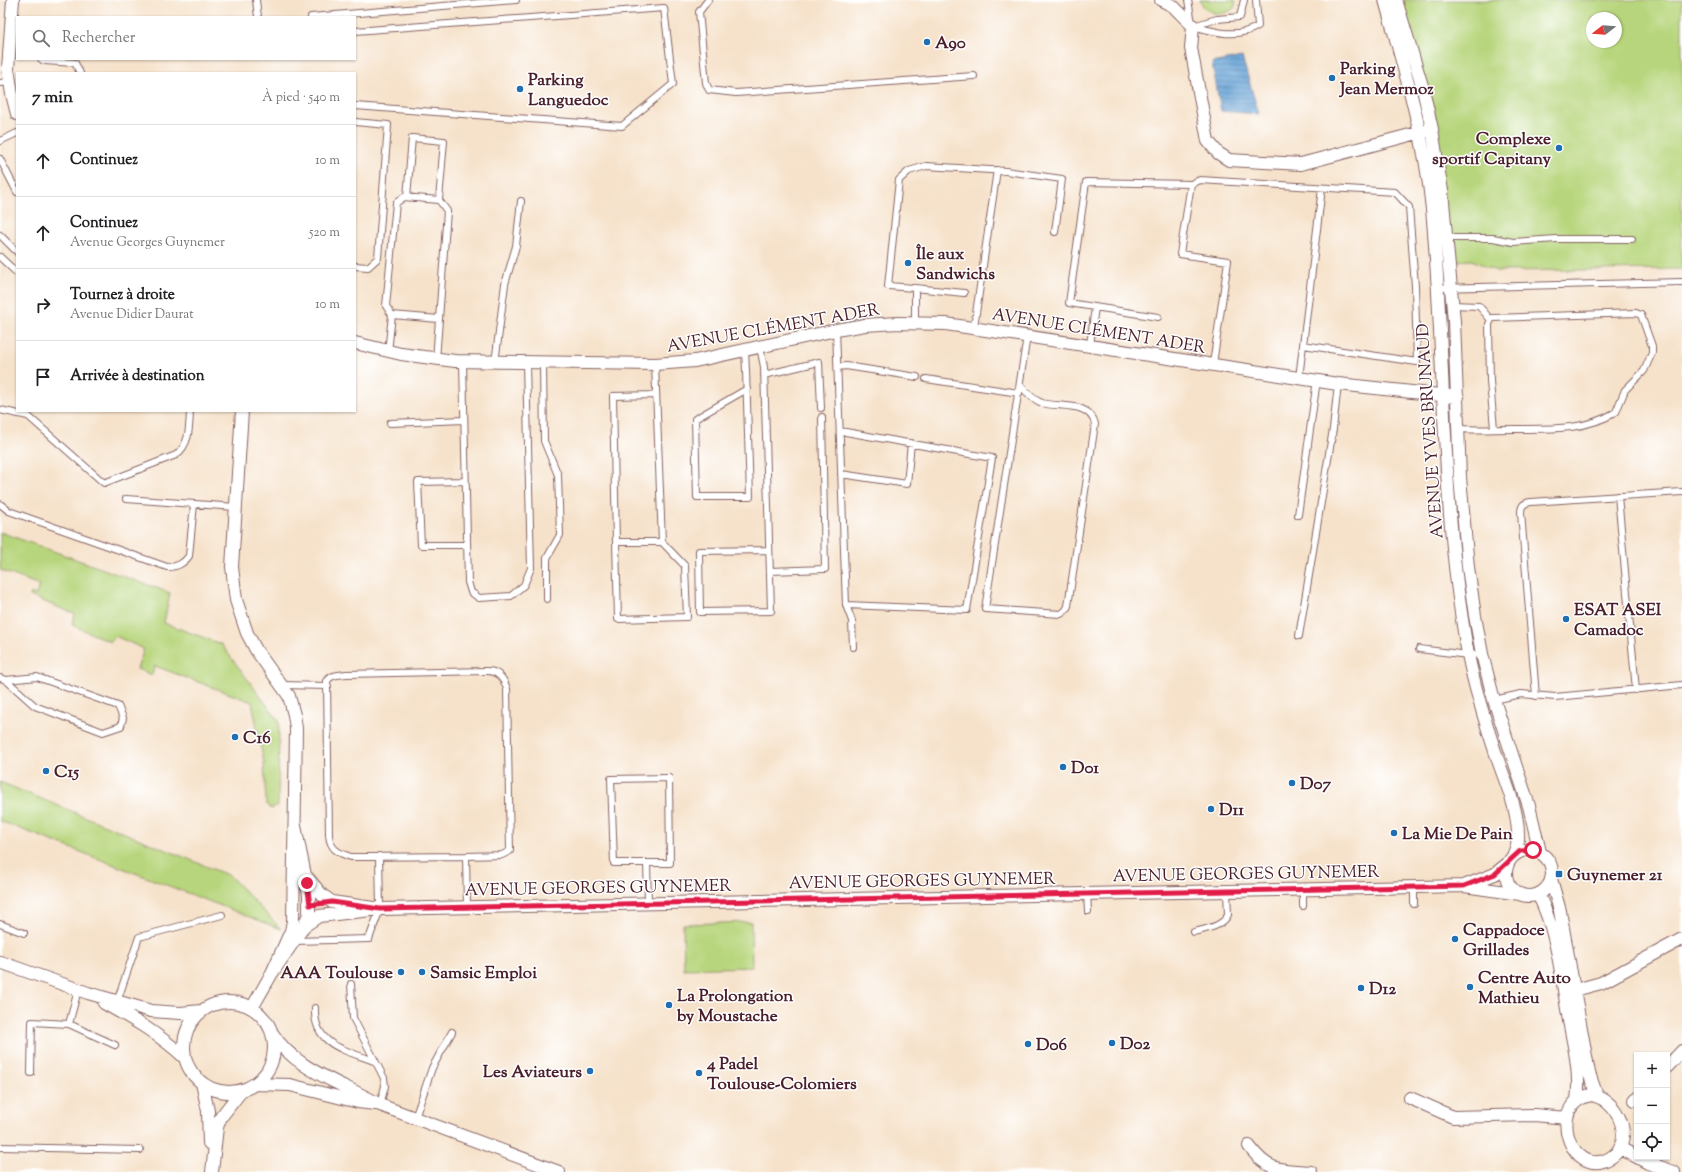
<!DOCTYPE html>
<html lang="fr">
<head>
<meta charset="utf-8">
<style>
	:root { --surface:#fff; --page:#f2f2f2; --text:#202124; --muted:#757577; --line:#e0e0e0 }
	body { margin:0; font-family:"Sorts Mill Goudy",serif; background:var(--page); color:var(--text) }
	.controls { position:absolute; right:12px; bottom:12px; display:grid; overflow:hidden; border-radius:0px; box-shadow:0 1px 3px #0004 }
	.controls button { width:36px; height:36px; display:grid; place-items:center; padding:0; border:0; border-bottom:1px solid var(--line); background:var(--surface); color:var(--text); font:20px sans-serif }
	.compass { position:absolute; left:1586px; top:12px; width:36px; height:36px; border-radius:50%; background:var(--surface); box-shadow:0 1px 3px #0004; rotate:253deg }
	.stop { position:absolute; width:12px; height:12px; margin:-9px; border:3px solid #e11d48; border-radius:50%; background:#fff }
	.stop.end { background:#e11d48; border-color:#fff; box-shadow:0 1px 4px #0008 }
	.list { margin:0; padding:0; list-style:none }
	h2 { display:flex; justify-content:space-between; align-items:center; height:52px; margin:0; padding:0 16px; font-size:17px }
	h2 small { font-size:13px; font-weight:400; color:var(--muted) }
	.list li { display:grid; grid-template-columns:26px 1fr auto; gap:12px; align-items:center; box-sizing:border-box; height:72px; padding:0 16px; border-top:1px solid var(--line) }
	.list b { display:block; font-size:15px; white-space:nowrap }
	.list p { margin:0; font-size:13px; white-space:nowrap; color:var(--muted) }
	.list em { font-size:13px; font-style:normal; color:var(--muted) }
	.icon { flex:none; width:22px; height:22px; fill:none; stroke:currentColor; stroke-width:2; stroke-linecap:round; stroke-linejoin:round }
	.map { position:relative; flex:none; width:1682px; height:1172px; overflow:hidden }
	.search { position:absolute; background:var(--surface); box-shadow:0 1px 3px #0004; left:16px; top:16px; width:340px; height:44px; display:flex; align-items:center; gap:10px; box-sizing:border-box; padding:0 14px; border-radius:0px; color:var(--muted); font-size:15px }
	.panel { position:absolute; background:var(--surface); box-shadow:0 1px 3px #0004; left:16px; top:72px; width:340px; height:340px; border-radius:0px }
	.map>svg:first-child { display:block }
	.grass { fill:#b7d57c; stroke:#807a54; fill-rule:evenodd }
	.water { fill:url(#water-rules); stroke:#576080 }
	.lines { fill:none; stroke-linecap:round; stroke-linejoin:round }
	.lane-casing { stroke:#866363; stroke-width:8 }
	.street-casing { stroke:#866363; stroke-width:14 }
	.lane { stroke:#fff; stroke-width:6 }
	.street { stroke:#fff; stroke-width:12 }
	.route { stroke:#e11d48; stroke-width:5 }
	.poi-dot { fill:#1f6fb2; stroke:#fff; stroke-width:1.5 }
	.labels { text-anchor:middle; stroke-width:3; stroke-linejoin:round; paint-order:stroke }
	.poi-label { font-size:17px; font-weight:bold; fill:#4a1f2b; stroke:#fff; text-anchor:start }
	.street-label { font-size:17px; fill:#4a1f2b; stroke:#fff }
</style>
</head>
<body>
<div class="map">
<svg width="1682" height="1172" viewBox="0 0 1682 1172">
	<defs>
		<pattern id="water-rules" width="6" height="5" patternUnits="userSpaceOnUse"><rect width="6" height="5" fill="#64a1d5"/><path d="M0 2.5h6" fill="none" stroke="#5483ad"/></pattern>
	</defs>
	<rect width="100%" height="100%" fill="#fff"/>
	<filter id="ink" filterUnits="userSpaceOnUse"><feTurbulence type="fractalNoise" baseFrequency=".025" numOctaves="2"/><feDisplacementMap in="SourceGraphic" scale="8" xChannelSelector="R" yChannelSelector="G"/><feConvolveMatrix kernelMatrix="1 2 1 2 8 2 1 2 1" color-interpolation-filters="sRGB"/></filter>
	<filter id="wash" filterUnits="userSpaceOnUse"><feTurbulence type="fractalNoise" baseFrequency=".012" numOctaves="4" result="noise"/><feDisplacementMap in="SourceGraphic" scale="16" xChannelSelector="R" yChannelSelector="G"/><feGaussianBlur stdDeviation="0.9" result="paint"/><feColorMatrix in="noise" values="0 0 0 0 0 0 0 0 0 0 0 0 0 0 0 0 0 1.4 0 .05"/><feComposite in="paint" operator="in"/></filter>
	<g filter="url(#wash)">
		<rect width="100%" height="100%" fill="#f6e2ca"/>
		<path class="grass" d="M1200 0H1235V7C1225 18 1205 15 1200 0Z
			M1396 0H1682V269L1496 271 1472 260 1456 261 1447 238 1442 191ZM1592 18H1616V42H1592Z
			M0 532 170 593 164 623 221 644 279 721 278 806 271 809 266 803 264 763 252 702 155 666 152 675 137 669 144 649 115 636 111 642 72 625 75 614 30 596 31 593 36 595 39 585 0 570Z
			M0 782 230 876 281 929 0 821Z
			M751 922 752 967 684 969 683 924Z"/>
		<path class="water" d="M1242 57 1259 114 1221 111 1212 63Z"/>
	</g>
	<g filter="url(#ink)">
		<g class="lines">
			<defs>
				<path id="lane" d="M256 0 258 17
					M708 0 699 12 706 83 709 90 736 93 974 76
					M1188 0 1192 23
					M311 17 516 0
					M1193 26C1214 32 1238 39 1258 26L1256 0
					M1193 26 1217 19 1240 17 1244 0
					M355 31 664 8 673 84 622 126 355 106
					M41 59 44 61 75 63 80 73
					M0 83 10 82
					M355 122 388 125 378 258 368 267 355 266
					M0 141 17 133
					M0 159 17 192
					M1191 184 1200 180 1395 192 1409 207 1415 286 1417 362 1303 345 1322 188
					M407 197 412 138 444 141 439 200
					M0 235 17 252
					M1447 238H1493L1513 242 1557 239H1632
					M0 257 17 273
					M915 288 888 286 899 180 909 171 926 166 1006 171 1062 179 1055 232
					M1437 288 1682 282
					M1452 305 1479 306 1490 319
					M392 315 439 319
					M1158 317 1069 303 1086 182 1191 184 1180 254 1228 261 1213 364
					M915 323V288L964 293
					M974 327 997 170
					M836 330 846 605 852 621 853 647
					M1090 345 1095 307
					M760 347 764 367 771 611 700 612 699 551 769 550
					M745 350 746 371 750 497H697L695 419 747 389
					M388 352 392 315 386 306 396 203 404 197 439 200 447 211 436 360
					M463 362 468 582 471 592 479 598 511 596 524 585 531 568 526 363
					M495 363 505 284 516 246 521 201
					M543 363 544 441 558 475 560 535 547 558V599
					M655 364 662 542H616L618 619 687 617 685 566 662 542
					M838 367 846 366 917 377
					M764 375 819 362 821 408
					M1299 378 1303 345
					M926 379 1019 393
					M1020 385C1026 392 1034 400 1042 403 1059 408 1090 401 1095 424L1068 606 1066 610 1061 614 985 609 1027 336
					M0 410 28 416 104 483 176 455C190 444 189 428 190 411
					M390 423 464 420
					M1459 429C1477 430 1496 429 1514 429 1549 429 1585 431 1616 412L1625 390 1644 371 1652 353V346L1641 315 1636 313 1492 318 1489 324 1490 381 1494 429
					M840 431 992 458 967 610 846 605
					M841 474 907 484 911 443
					M465 481 418 482 421 545H467
					M1618 496 1636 690
					M126 499 236 507
					M0 504 9 511 167 567C177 567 183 564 189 556L194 504
					M1298 515 1317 380
					M616 542 613 396 656 395
					M770 571 825 569 822 417
					M1299 636 1333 429 1338 384
					M1419 649 1468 655 1482 654
					M0 678 6 680 35 706 103 732 121 726 123 718 118 706 37 677 6 680
					M282 685 328 686
					M1536 696 1521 513C1521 505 1524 503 1531 502L1682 492
					M1494 700 1521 694 1555 697 1682 685
					M669 778 670 863H614L611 779Z
					M466 856 502 855 510 851 507 689C504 679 498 671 487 671L346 674C339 675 332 674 327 681L329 835C330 849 338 853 351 857L466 856 467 907
					M647 863 648 903
					M1414 887V904
					M1087 894 1088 911
					M1303 906V889
					M0 924 24 933
					M1194 932C1205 929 1222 927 1228 915L1227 891
					M294 941 369 939 380 909 379 856
					M351 984 353 1018 384 1078 385 1086 380 1105
					M117 1002 139 937 222 915
					M315 1008C313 1045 345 1050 374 1061
					M69 1024 115 1045
					M31 1073 32 1022 69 1024 78 990
					M415 1118 432 1068 452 1032
					M0 1147 140 1150"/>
				<path id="street" d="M13 0 8 69 12 94 17 114
					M1161 0 1173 6 1193 26 1191 48 1208 141 1218 153 1229 160 1301 164 1425 131
					M1385 0C1404 68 1425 138 1432 209 1446 357 1440 507 1468 654 1475 691 1487 728 1499 763 1507 786 1518 810 1518 835 1519 843 1516 848 1513 856
					M1396 0 1423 89 1432 129 1442 191 1454 321 1460 477 1468 567 1475 616 1482 654 1494 700 1529 806 1540 852
					M355 343 401 354 455 361 655 364 695 361 836 330 865 325 898 323 946 324 1338 384 1458 397
					M242 411 232 567 236 600 247 633 256 650 289 696 294 715 296 728 293 921 291 931 272 973 304 926 309 914V895L295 826
					M1506 873a23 23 0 1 1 46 0a23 23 0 1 1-46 0Z
					M1551 879 1560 911 1589 1073 1597 1096
					M1466 885 1495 874 1507 864
					M1538 894C1557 931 1561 974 1568 1015 1573 1043 1581 1071 1577 1100
					M380 909 1464 886 1520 894
					M304 926 319 916 380 909 332 902 322 895 307 877
					M0 962 88 993 151 1011 180 1013 201 1011
					M1575 990 1601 983 1682 939
					M184 1047a45 45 0 1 1 90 0a45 45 0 1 1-90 0Z
					M104 1003C133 1019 162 1036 185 1058
					M252 1008 272 973
					M272 1033C296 1071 343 1083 380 1105L559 1172
					M1667 1067 1682 1051
					M202 1083 208 1111 209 1143
					M255 1084 290 1085 358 1102 375 1104
					M1591 1095C1614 1098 1632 1130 1618 1151 1614 1156 1610 1159 1603 1161 1569 1172 1547 1103 1591 1095Z
					M1410 1098 1453 1117 1534 1115 1567 1118
					M1635 1100 1637 1098
					M1249 1146C1268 1172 1280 1170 1311 1172
					M1620 1148 1648 1163 1674 1172
					M212 1172 217 1127 221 1117 242 1090"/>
			</defs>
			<use href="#lane" class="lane-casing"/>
			<use href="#street" class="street-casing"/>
			<use href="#lane" class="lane"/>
			<use href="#street" class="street"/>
		</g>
	</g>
	<g class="lines" filter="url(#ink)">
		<path class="route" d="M307 883 310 905 332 902 380 909 1464 886 1495 874 1520 851 1533 850"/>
	</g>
	<g class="poi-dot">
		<circle cx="927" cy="42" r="4"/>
		<circle cx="1332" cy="78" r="4"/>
		<circle cx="520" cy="89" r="4"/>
		<circle cx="1559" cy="148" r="4"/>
		<circle cx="908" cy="263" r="4"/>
		<circle cx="1566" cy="619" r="4"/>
		<circle cx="235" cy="737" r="4"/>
		<circle cx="1063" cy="767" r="4"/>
		<circle cx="46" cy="771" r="4"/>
		<circle cx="1292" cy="783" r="4"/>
		<circle cx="1211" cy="809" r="4"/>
		<circle cx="1394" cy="833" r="4"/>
		<rect x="1555" y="870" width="8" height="8" rx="2"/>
		<circle cx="1455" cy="939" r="4"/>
		<circle cx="401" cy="972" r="4"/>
		<circle cx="422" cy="972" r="4"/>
		<circle cx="1470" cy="987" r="4"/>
		<circle cx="1361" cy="988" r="4"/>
		<circle cx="669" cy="1005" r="4"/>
		<circle cx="1112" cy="1043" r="4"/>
		<circle cx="1028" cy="1044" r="4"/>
		<circle cx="590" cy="1071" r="4"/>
		<circle cx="699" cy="1073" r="4"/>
	</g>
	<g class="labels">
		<g class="poi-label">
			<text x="935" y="48">A90</text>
			<text x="1340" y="74">Parking<tspan x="1340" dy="20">Jean Mermoz</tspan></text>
			<text x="528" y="85">Parking<tspan x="528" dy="20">Languedoc</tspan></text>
			<text x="1551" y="144" text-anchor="end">Complexe<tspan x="1551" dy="20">sportif Capitany</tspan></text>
			<text x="916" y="259">Île aux<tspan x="916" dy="20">Sandwichs</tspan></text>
			<text x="1574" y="615">ESAT ASEI<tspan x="1574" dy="20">Camadoc</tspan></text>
			<text x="243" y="743">C16</text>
			<text x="1071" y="773">D01</text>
			<text x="54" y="777">C15</text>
			<text x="1300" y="789">D07</text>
			<text x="1219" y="815">D11</text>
			<text x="1402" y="839">La Mie De Pain</text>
			<text x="1567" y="880">Guynemer 21</text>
			<text x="1463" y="935">Cappadoce<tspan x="1463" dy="20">Grillades</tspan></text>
			<text x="393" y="978" text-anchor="end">AAA Toulouse</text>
			<text x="430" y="978">Samsic Emploi</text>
			<text x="1478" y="983">Centre Auto<tspan x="1478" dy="20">Mathieu</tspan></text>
			<text x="1369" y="994">D12</text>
			<text x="677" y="1001">La Prolongation<tspan x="677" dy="20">by Moustache</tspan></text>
			<text x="1120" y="1049">D02</text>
			<text x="1036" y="1050">D06</text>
			<text x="707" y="1069">4 Padel<tspan x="707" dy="20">Toulouse-Colomiers</tspan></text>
			<text x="582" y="1077" text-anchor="end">Les Aviateurs</text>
		</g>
		<g class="street-label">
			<text transform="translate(773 327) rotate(-10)" y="6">AVENUE CLÉMENT ADER</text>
			<text transform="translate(1099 330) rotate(9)" y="6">AVENUE CLÉMENT ADER</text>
			<text transform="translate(1429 431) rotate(-94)" y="6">AVENUE YVES BRUNAUD</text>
			<text transform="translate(1246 873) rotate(-1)" y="6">AVENUE GEORGES GUYNEMER</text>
			<text transform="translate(922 880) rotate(-1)" y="6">AVENUE GEORGES GUYNEMER</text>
			<text transform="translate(598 887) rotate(-1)" y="6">AVENUE GEORGES GUYNEMER</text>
		</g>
	</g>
</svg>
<div class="controls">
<button>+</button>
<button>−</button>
<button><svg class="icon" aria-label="locate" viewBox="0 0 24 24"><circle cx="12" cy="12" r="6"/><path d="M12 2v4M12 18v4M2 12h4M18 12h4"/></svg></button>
</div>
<svg class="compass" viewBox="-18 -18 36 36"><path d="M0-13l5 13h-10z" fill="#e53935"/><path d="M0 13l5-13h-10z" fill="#757577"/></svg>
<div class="stop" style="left:1533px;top:850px"></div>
<div class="stop end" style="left:307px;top:883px"></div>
<div class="search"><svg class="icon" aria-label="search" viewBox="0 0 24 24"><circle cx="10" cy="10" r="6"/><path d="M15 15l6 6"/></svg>Rechercher</div>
<section class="panel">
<h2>7 min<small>À pied · 540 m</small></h2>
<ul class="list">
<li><svg class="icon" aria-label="ahead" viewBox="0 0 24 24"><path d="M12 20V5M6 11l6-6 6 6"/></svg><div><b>Continuez</b></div><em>10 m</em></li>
<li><svg class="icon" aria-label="ahead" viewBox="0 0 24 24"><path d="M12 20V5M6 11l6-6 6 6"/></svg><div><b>Continuez</b><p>Avenue Georges Guynemer</p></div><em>520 m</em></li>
<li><svg class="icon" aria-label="right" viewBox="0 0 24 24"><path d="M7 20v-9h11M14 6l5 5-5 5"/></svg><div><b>Tournez à droite</b><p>Avenue Didier Daurat</p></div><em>10 m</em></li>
<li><svg class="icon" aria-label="arrive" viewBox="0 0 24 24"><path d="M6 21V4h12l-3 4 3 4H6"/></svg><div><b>Arrivée à destination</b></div></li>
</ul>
</section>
</div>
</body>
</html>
